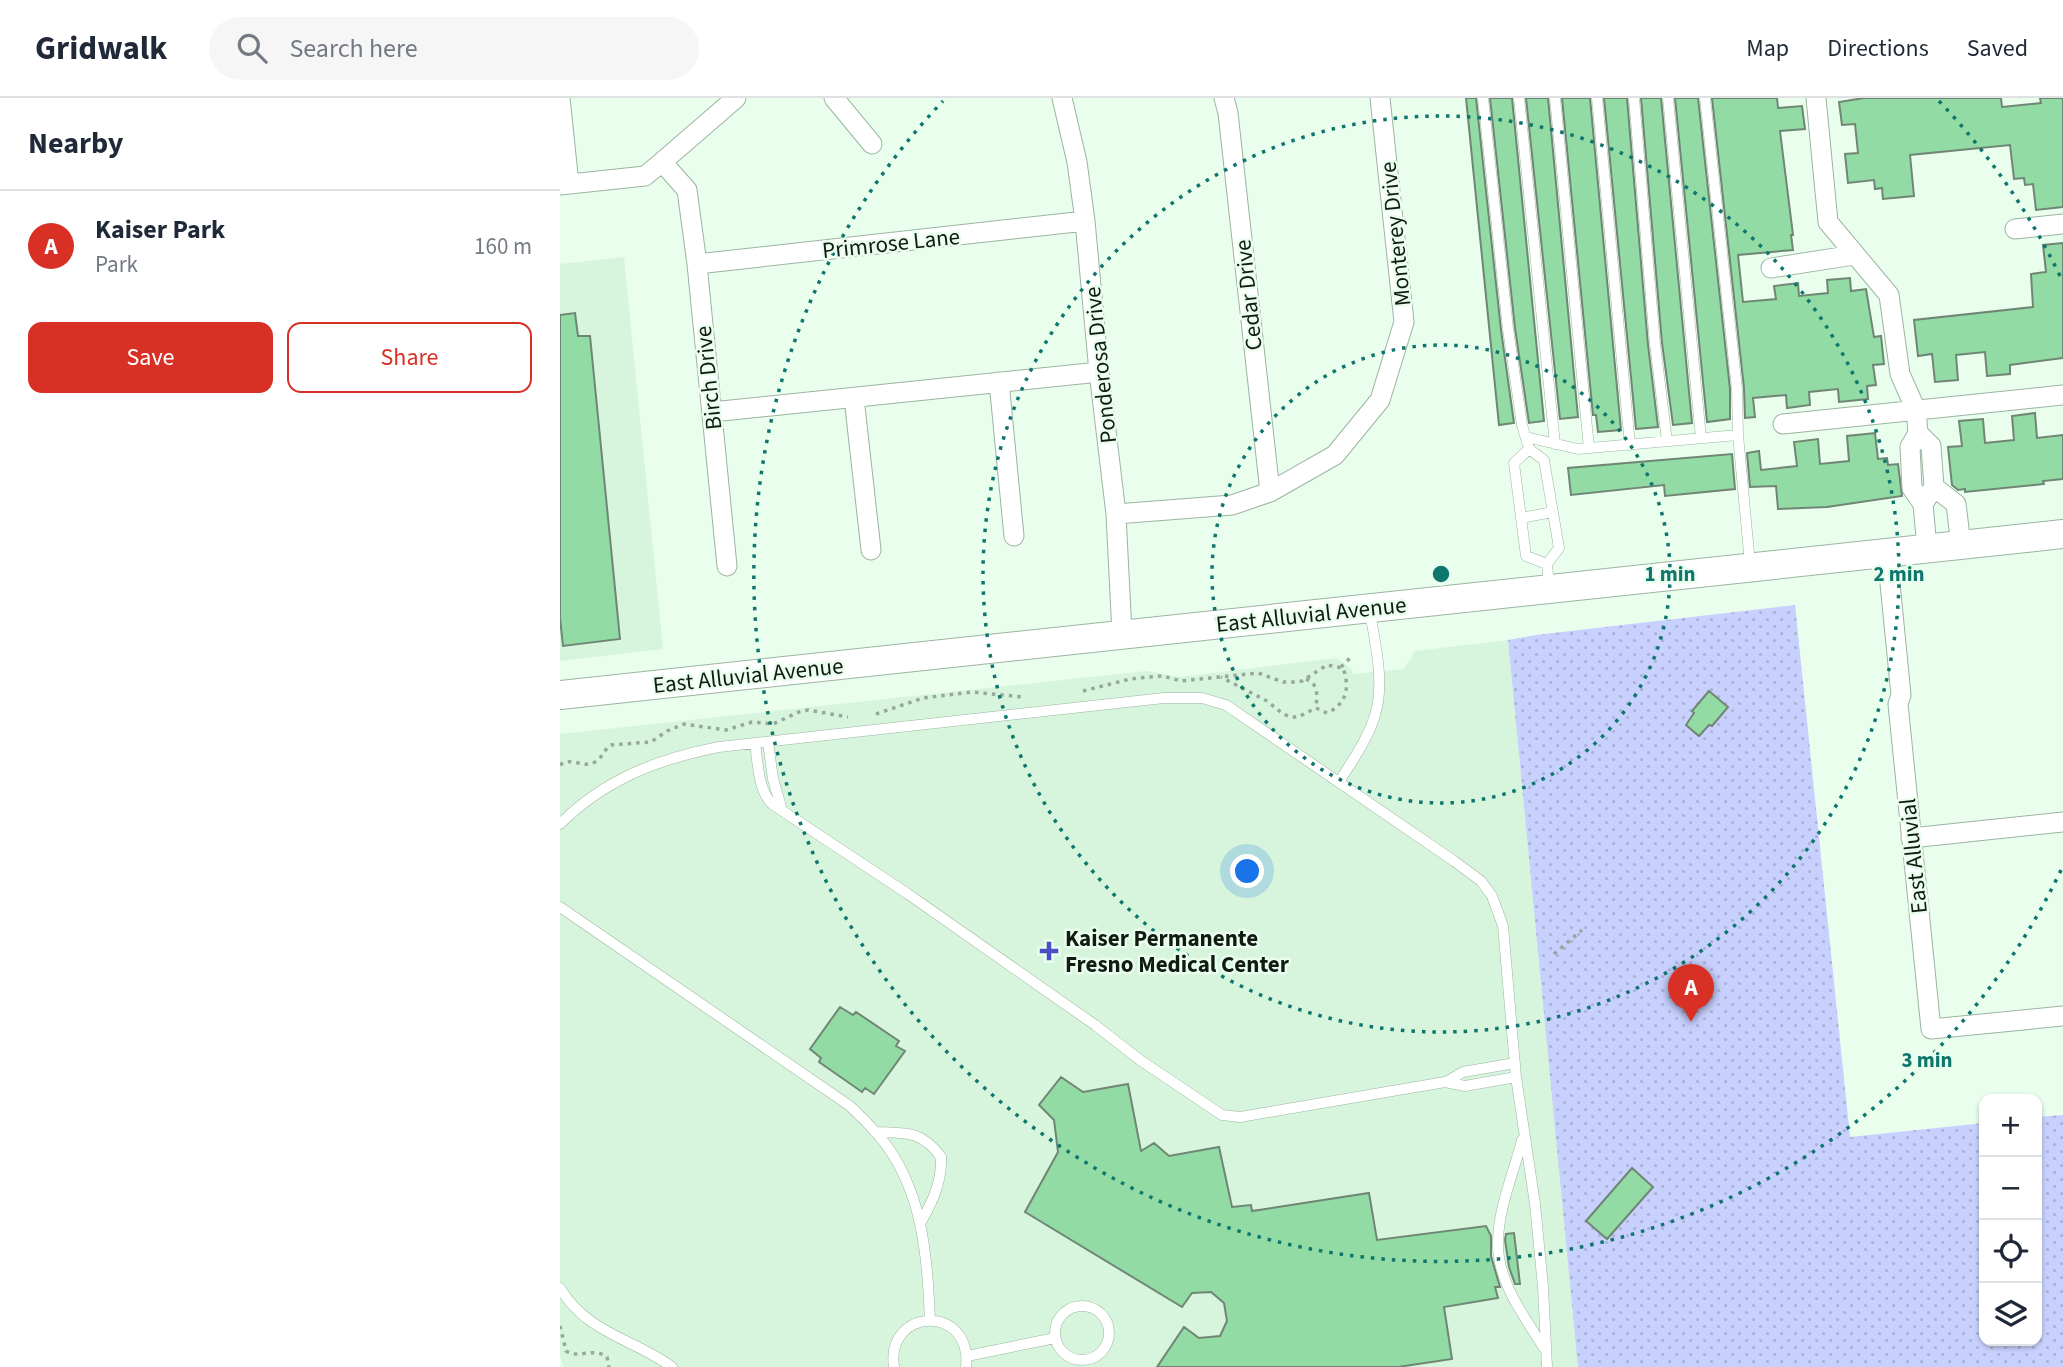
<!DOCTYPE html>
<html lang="en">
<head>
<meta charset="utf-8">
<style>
	:root { --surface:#fff; --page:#f6f6f7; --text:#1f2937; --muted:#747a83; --line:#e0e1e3; --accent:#d93025 }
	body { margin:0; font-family:"Source Sans 3",sans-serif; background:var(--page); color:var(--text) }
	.controls { position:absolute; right:21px; bottom:21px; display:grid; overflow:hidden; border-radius:14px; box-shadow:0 2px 5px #0004 }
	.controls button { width:63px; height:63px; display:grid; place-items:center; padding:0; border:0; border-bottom:2px solid var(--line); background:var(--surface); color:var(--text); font:35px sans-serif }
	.you { position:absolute; left:688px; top:774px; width:24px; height:24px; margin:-18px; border:5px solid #fff; border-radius:50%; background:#1a73e8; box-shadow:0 0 0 10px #1a73e833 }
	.badge { display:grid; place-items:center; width:46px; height:46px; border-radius:50%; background:var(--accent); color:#fff; font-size:23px; font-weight:700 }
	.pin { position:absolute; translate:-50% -58px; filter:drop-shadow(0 2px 4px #0008) }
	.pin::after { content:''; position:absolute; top:37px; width:24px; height:21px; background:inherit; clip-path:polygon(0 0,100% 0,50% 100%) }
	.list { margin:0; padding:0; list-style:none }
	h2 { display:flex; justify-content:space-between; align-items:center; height:91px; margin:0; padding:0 28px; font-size:30px }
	h2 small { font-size:23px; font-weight:400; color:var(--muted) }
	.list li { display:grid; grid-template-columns:46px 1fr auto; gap:21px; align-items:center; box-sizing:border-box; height:112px; padding:0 28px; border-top:2px solid var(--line) }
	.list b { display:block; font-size:26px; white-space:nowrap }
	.list p { margin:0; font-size:23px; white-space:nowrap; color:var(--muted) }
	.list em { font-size:23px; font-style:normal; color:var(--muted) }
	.actions { display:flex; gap:14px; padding:21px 28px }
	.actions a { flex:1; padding:16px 0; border:2px solid var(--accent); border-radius:14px; text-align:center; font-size:24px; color:var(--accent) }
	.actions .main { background:var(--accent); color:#fff }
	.icon { flex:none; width:38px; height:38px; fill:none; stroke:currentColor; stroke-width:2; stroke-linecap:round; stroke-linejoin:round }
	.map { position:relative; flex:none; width:1503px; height:1269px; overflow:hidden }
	header { display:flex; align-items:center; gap:42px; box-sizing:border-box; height:98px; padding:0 35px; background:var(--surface); border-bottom:2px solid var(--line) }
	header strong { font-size:33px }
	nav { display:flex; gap:38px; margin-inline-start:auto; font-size:24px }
	.search { width:490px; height:63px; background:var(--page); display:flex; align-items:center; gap:18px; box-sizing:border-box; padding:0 24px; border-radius:38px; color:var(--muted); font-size:26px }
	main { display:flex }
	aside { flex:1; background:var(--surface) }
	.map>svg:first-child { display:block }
	.built { fill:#d6f5dc }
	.park { fill:url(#park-dots) }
	.building { fill:#92dba5; stroke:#708674; stroke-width:2 }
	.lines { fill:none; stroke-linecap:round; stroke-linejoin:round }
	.service-casing { stroke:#9cb4a1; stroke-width:11 }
	.minor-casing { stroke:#9cb4a1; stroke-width:21 }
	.secondary-casing { stroke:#9cb4a1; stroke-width:30 }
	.path { stroke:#98a79b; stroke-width:3.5; stroke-dasharray:3.5 5; stroke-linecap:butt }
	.service { stroke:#fff; stroke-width:10 }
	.minor { stroke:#fff; stroke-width:19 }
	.secondary { stroke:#fff; stroke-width:28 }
	.ring { fill:none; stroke:#0f766e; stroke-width:3.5; stroke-dasharray:3.5 7 }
	.poi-dot { fill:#4b4ec4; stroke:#eafeee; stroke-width:2.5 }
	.labels { text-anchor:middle; stroke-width:5; stroke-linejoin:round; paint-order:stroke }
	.street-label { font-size:23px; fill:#121a14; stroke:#eafeee }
	.poi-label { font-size:23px; font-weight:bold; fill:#121a14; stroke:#eafeee; text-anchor:start }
	.centre { fill:#0f766e; stroke:#eafeee; stroke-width:3.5 }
	.ring-label { font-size:21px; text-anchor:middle; font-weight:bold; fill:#0f766e; stroke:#eafeee; stroke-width:5; stroke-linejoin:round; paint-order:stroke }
</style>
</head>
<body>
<header>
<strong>Gridwalk</strong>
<div class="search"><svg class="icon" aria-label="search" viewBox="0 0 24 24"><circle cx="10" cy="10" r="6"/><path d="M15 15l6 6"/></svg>Search here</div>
<nav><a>Map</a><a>Directions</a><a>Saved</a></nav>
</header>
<main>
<aside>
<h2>Nearby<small></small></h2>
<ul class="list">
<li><span class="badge">A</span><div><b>Kaiser Park</b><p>Park</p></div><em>160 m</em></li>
</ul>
<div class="actions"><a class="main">Save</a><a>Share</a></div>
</aside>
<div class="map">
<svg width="1503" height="1269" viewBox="0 0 1503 1269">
	<defs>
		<pattern id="park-dots" width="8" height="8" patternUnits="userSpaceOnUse" patternTransform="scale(1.75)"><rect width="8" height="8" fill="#c8d0fd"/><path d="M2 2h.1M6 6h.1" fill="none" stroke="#abb2d8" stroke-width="1.8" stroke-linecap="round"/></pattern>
	</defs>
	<rect width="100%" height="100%" fill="#eafeee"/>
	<path class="built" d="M64 159 103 551 0 563V166Z
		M948 542 1019 1269H4L0 1260V636L586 573 620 579 777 560 792 571 793 576 844 571 855 553Z"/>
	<path class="park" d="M1235 507 1290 1039 1424 1025V1243H1477V1019L1503 1017V1269H1018L948 542 976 537Z"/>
	<path class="building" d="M906 0H916L941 232 954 325 939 327Z
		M930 0H952L984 323 969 325 955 230Z
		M966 0H988L1018 319 1000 321Z
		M1002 0H1030L1061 332 1038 334 1036 317H1033Z
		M1044 0H1067L1088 247 1098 329 1076 331Z
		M1081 0H1101L1132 325 1113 327 1102 245Z
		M1115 0H1138L1170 291V321L1147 324Z
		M1152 0H1217L1218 10 1242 8 1245 31 1220 33 1233 137H1231L1233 152 1178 157 1183 204 1216 201 1214 188 1238 185 1239 198 1268 195 1267 182 1290 180 1291 193 1306 191 1314 239 1321 238 1324 266 1313 267 1316 287 1307 288 1308 301 1279 304 1278 291 1249 294 1250 307 1227 310 1226 297 1193 300 1195 319 1185 320 1184 290Z
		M1304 0H1441L1442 9 1481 5 1480 0H1503V109L1476 112 1473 86 1465 87 1464 80 1454 81 1450 47 1350 57 1354 98 1323 101 1322 90 1315 91 1314 82 1288 85 1285 56 1298 55 1295 26 1282 27 1279 4Z
		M1503 145V260L1450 267V276L1427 278 1425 254 1396 257 1398 282 1375 284 1372 256 1358 258 1354 222 1473 209 1471 176 1486 174 1483 147Z
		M15 215 18 238H30L60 541 3 548 0 520V217Z
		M1475 315 1477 340 1503 337V381L1483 383 1484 386 1405 394V391L1398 392 1392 387 1388 349 1402 348 1399 323 1423 321 1425 345 1454 342 1452 318Z
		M1315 335 1318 361 1327 360 1328 367 1338 366 1342 398 1267 409 1218 411 1216 388 1190 389 1187 355 1199 353 1201 372 1237 368 1234 344 1258 341 1260 366 1289 363 1287 338Z
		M1172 356 1175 391 1105 398 1104 387 1011 397 1008 370Z
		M1149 593 1168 609 1152 628 1149 627 1139 638 1126 627 1134 615 1132 613Z
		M280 909 293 917 296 914 339 943 336 948 345 953 314 996 305 990 302 994 259 964 261 960 250 951Z
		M501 979 523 994 568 986 581 1053 594 1045 609 1058 659 1049 672 1109 691 1107 692 1113 809 1095 817 1142 926 1128 931 1138V1158L940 1189H935L938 1200 884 1209 892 1261 838 1269H597L624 1229 639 1240 660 1238 667 1223 664 1205 651 1194 632 1195 622 1209 465 1114 498 1054 494 1022 479 1007Z
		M1072 1070 1093 1089 1047 1141 1026 1123Z
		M954 1135 960 1186H955L949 1169 945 1142 946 1136Z"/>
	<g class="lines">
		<defs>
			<path id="service" d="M923 0 948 231 962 327 969 351
				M959 0 995 346
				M995 0 1029 350
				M1037 0 1070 347
				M1074 0 1095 246 1107 343
				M1108 0 1141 340
				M1178 337 1190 466
				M966 339 1018 351 1178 337 1177 291 1145 0
				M961 420 993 414
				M987 466 966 458 954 365 969 351 984 362 999 450 987 466 989 488
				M208 644 213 681 222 712
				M195 646C198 665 198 692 212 706L348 796 535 927 580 962 662 1017 680 1019 885 984 905 988 956 979
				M779 684C792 663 808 641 815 617 825 586 815 545 810 514
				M0 726C45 681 98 661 159 649L604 600H642L666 607 894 763 921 783 932 798 943 828 956 979 975 1106 983 1189 987 1269
				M0 809 290 1008C300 1018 311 1028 320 1039 363 1091 367 1157 370 1222
				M886 984 903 974 955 965
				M315 1034C346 1035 361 1032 381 1059 382 1083 373 1103 361 1124
				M962 1042C954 1074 939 1108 938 1142 936 1182 964 1218 984 1250
				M0 1190C28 1236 72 1240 112 1269
				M495 1235a27 27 0 1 1 54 0a27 27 0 1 1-54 0Z
				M407 1258 495 1240
				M334 1269C325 1209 413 1206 406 1269"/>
			<path id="minor" d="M0 0 9 86
				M274 0 312 46
				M502 0 517 64 525 123 539 274 556 416 562 536
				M664 0 668 15 710 394
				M1256 0 1268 124 1329 197 1340 276 1356 312 1358 335 1371 348 1374 389 1363 406
				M102 64 176 0
				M0 87 85 78 102 64 127 92 137 166 167 468
				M1455 131 1503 126
				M137 166 525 123
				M1211 170 1294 157
				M439 284 454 438
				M294 300 311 452
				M152 314 539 274
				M1223 326 1503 297
				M1358 335 1350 349 1352 390 1363 406 1367 450
				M1374 389 1396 406 1401 447
				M556 416 672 407 710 394 775 357 820 302 844 224 820 0
				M1327 455 1341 597 1338 606 1371 931 1503 918
				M1351 740 1503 724"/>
			<path id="secondary" d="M0 597 1503 436"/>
		</defs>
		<use href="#service" class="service-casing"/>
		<use href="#minor" class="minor-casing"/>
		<use href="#secondary" class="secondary-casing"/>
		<path class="path" d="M781 569 792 558
			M746 581C759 586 757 598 756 610
			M523 593 570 581 589 579 603 578 621 583 698 575 723 584H734L742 583 767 567 783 570C790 589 787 606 767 615L756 610 738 619H731L723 616 707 603 661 579
			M316 616 363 600 412 594 463 599
			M0 667C12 658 23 671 35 664 42 661 44 651 51 647L91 644 107 633 124 626 166 632 192 624 213 626 239 614 248 612 288 619
			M994 856 1022 832
			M0 1228 6 1253C19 1261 34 1249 47 1259L49 1269"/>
		<use href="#service" class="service"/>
		<use href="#minor" class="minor"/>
		<use href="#secondary" class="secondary"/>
	</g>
	<g class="ring">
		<circle cx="881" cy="476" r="229"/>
		<circle cx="881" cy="476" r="458"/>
		<path d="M1501 772A687 687 0 1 1 383 3M1379 3A687 687 0 0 1 1501 180"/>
	</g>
	<path class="poi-dot" d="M485.5 842.5h7v7h7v7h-7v7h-7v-7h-7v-7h7z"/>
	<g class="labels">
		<g class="street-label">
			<text transform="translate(835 136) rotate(-96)" y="8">Monterey Drive</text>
			<text transform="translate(331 145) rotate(-6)" y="8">Primrose Lane</text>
			<text transform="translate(688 197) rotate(-96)" y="8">Cedar Drive</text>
			<text transform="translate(540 267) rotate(-96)" y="8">Ponderosa Drive</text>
			<text transform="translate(148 280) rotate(-96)" y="8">Birch Drive</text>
			<text transform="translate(751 516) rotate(-6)" y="8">East Alluvial Avenue</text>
			<text transform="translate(188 577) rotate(-6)" y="8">East Alluvial Avenue</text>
			<text transform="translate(1353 758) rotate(-96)" y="8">East Alluvial</text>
		</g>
		<g class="poi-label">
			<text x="505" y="848">Kaiser Permanente<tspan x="505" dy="26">Fresno Medical Center</tspan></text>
		</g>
	</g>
	<circle cx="881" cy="476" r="10" class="centre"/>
	<g class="ring-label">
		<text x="1110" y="483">1 min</text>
		<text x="1339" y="483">2 min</text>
		<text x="1367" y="969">3 min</text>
	</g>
</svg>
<div class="controls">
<button>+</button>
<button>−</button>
<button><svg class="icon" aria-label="locate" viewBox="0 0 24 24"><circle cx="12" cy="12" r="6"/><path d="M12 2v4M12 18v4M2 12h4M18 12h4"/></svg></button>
<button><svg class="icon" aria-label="layers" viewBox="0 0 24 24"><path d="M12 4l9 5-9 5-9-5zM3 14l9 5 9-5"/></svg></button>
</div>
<div class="you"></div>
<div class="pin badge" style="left:1131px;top:924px">A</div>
</div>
</main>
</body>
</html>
